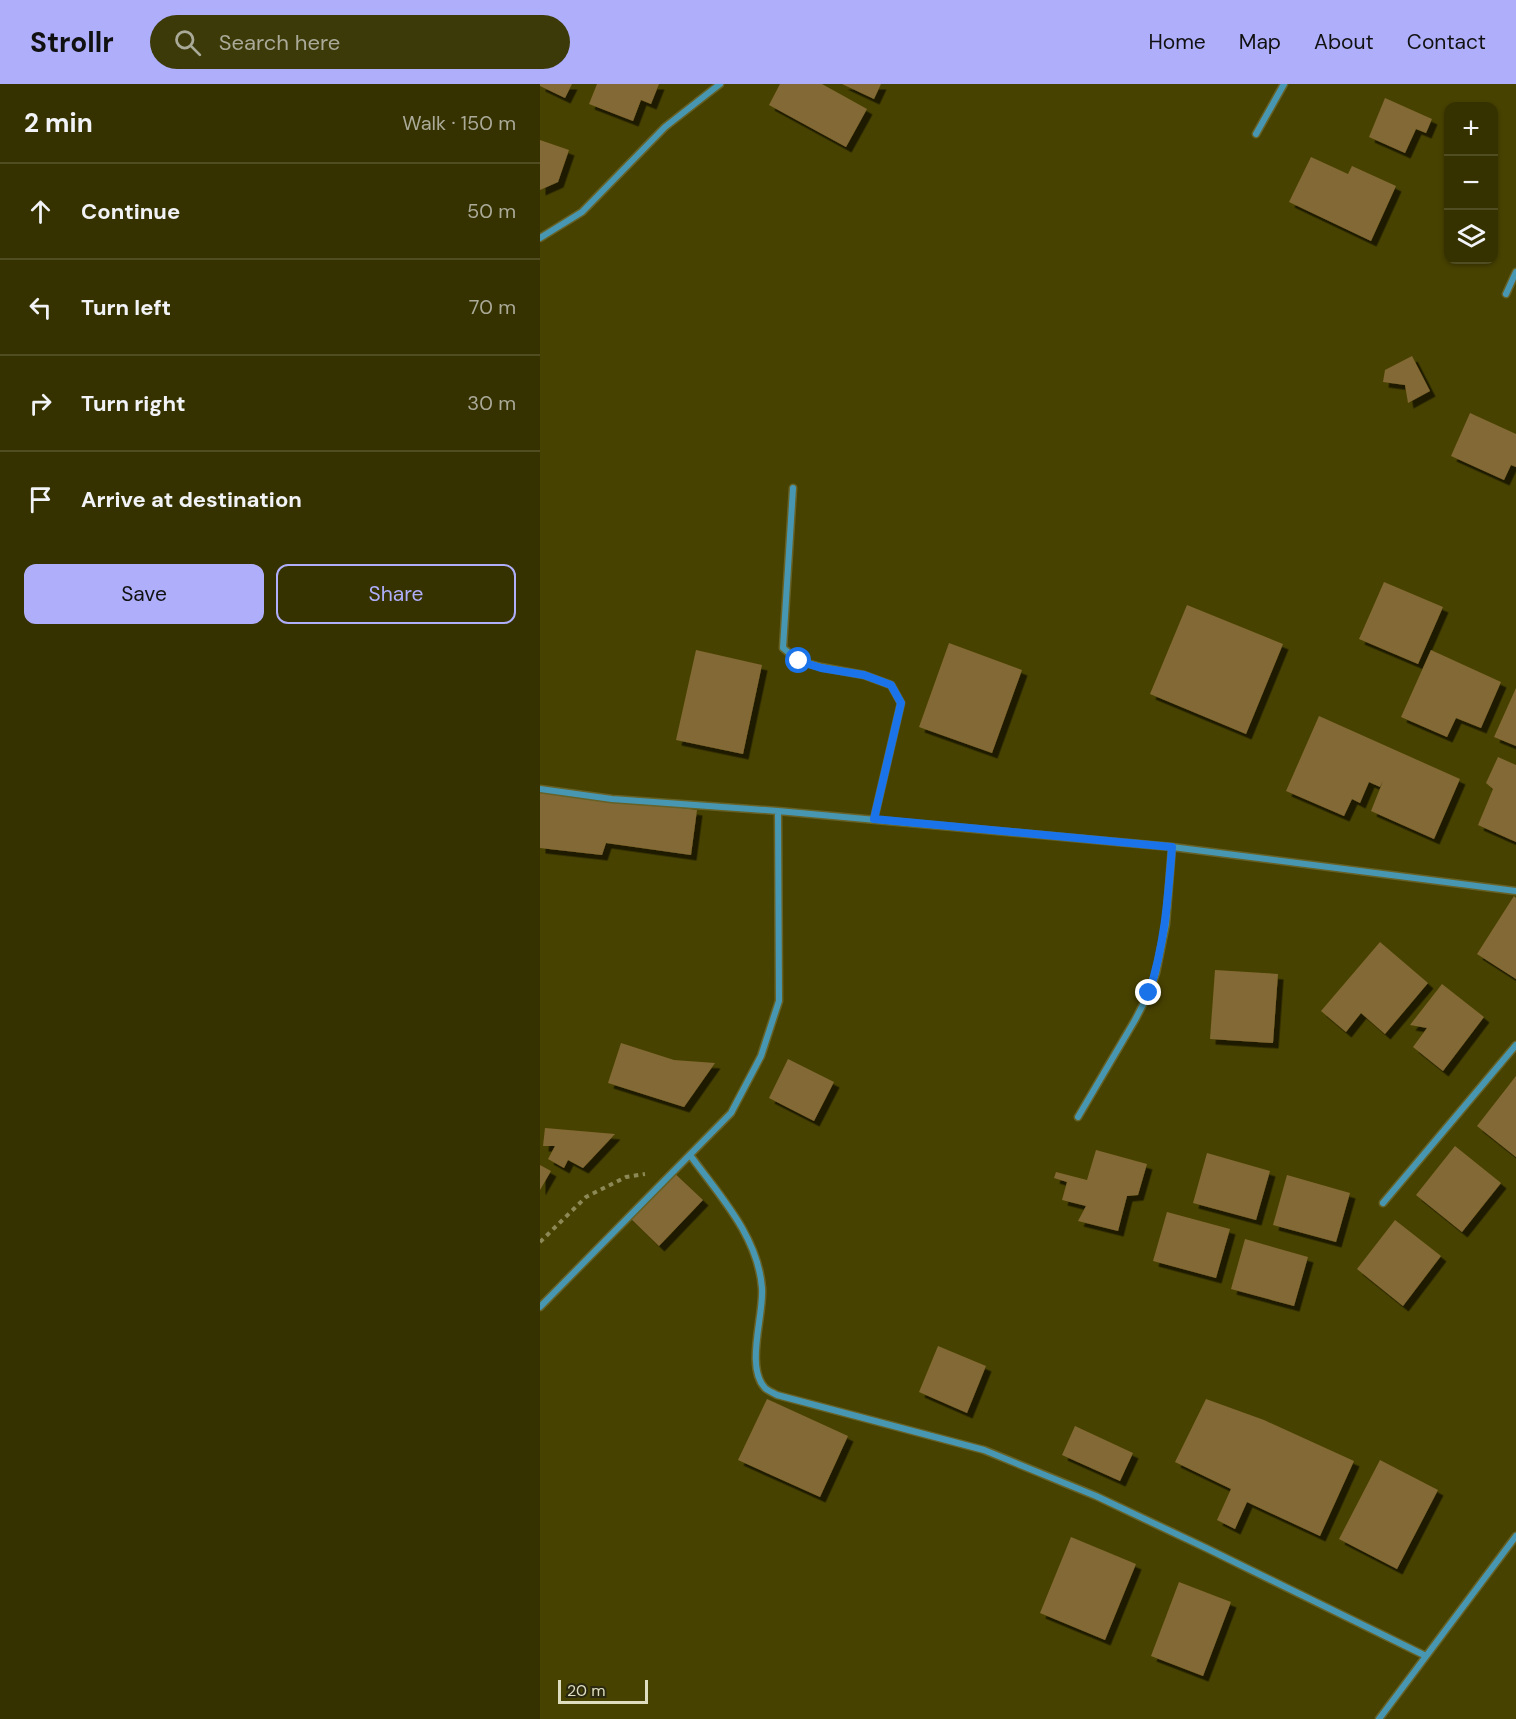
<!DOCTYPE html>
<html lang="en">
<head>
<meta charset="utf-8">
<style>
	:root { --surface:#363200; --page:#3d3a0a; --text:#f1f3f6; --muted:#aa9; --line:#504d22; --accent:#aeaefb }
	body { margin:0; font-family:"DM Sans",sans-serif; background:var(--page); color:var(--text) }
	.controls { position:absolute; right:18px; top:18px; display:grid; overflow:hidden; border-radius:12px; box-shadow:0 2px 4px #0004 }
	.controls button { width:54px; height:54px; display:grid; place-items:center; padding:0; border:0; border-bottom:2px solid var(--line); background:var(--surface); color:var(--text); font:30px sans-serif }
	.scale { position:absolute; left:18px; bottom:15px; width:90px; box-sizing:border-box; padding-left:6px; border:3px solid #dfddbf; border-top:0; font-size:16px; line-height:21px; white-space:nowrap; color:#dfddbf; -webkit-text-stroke:4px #2a2810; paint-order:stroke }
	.stop { position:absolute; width:18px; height:18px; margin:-14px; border:4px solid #1a73e8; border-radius:50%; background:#fff }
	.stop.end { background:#1a73e8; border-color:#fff; box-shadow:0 2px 6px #0008 }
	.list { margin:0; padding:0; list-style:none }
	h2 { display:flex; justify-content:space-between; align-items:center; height:78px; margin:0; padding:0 24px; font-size:26px }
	h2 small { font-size:20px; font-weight:400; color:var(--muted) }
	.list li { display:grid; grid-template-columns:39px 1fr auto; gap:18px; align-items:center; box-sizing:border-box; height:96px; padding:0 24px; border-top:2px solid var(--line) }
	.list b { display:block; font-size:22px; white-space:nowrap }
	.list em { font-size:20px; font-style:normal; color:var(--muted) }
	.actions { display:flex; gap:12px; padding:18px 24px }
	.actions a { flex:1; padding:14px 0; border:2px solid var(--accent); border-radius:12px; text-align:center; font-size:21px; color:var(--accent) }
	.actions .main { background:var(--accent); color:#111 }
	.icon { flex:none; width:33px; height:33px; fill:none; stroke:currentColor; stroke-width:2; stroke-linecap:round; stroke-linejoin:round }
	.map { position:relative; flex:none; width:976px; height:1635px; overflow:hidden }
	header { display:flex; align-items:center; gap:36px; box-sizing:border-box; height:84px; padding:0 30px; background:var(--accent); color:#111 }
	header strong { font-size:28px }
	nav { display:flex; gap:33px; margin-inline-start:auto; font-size:21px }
	.search { width:420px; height:54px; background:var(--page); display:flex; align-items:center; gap:15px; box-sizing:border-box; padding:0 21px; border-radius:33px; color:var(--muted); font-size:22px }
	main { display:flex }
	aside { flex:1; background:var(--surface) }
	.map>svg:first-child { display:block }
	.building { fill:#836934; filter:url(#shadow) }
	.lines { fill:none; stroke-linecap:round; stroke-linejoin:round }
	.minor-casing { stroke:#666126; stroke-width:9 }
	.path { stroke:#8d8957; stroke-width:4; stroke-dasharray:4.5 4.5; stroke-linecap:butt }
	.minor { stroke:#4797b3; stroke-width:6 }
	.route { stroke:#1a73e8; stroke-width:8 }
</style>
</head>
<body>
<header>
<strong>Strollr</strong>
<div class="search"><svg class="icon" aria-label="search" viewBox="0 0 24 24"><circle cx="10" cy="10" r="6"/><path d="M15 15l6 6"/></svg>Search here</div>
<nav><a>Home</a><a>Map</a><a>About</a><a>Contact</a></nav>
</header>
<main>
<aside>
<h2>2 min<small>Walk · 150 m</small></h2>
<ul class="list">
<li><svg class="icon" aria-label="ahead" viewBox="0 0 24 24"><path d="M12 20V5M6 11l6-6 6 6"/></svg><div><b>Continue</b></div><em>50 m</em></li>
<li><svg class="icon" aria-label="left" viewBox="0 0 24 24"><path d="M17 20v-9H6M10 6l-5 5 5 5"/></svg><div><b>Turn left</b></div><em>70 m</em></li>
<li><svg class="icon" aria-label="right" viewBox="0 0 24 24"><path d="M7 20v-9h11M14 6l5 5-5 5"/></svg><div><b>Turn right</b></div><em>30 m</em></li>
<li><svg class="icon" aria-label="arrive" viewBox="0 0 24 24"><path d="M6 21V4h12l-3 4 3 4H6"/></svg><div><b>Arrive at destination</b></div></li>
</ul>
<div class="actions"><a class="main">Save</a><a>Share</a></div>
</aside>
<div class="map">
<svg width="976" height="1635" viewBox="0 0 976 1635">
	<defs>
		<filter id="shadow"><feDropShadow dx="5.5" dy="5.5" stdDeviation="0" flood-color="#0009"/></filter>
	</defs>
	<rect width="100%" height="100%" fill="#484200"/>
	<path class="building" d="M0 0H32L25 14 0 2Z
		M57 0H119L111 20 101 16 93 37 49 20Z
		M240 0H282L327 25 306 63 229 21Z
		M302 0H341L334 15Z
		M845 14 892 35 886 49 876 45 865 69 829 53Z
		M0 56 29 66 18 98 0 106Z
		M771 73 808 90 812 82 856 102 831 157 749 118Z
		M872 272 890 307 868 319 865 301 843 298 845 286Z
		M930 329 976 350V383L971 381 964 396 911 372Z
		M844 498 903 523 878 580 819 555Z
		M647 521 743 560 706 650 610 610Z
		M409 559 482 586 452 669 379 643Z
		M156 566 222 581 203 670 136 656Z
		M891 566 961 598 941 644 916 634 907 653 861 633Z
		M976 604V662L954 653Z
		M779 632 920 695 894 755 831 727 843 697 840 703 829 698 820 719 812 715 804 732 746 707Z
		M958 673 976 681V758L938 741 953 705 946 699Z
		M0 705 157 726 151 771 66 759 62 771 0 764Z
		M974 812 976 814V895L937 870Z
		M840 858 888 899 845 950 821 929 806 948 781 927Z
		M675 886 738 890 733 959 670 955Z
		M902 900 944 933 903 987 873 963 887 944 870 941Z
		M81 959 134 976 175 979 144 1023 68 999Z
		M248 975 294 998 274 1037 229 1014Z
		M976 992V1073L937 1042Z
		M5 1044 75 1050 43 1084 28 1076 24 1084 8 1075 15 1062H3Z
		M915 1062 961 1099 922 1148 876 1111Z
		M556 1066 607 1080 598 1111 587 1112 578 1147 538 1137 546 1122 522 1116 527 1098 514 1094 516 1088 547 1096Z
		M667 1069 730 1087 716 1136 653 1119Z
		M0 1081 11 1087 0 1106Z
		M130 1085 163 1116 119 1162 87 1131Z
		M747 1091 810 1109 796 1158 733 1141Z
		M627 1128 690 1145 676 1194 613 1177Z
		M855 1136 901 1172 863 1222 817 1185Z
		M705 1155 768 1173 754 1222 691 1205Z
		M398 1262 446 1282 427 1329 379 1308Z
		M227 1315 308 1352 280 1413 198 1376Z
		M666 1315 724 1336 814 1377 780 1452 707 1418 695 1445 677 1436 691 1405 635 1378Z
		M535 1342 593 1369 580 1397 522 1371Z
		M840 1376 898 1406 857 1485 799 1455Z
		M531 1453 596 1480 565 1556 500 1529Z
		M639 1498 691 1518 663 1592 611 1572Z"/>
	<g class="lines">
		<defs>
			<path id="minor" d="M716 50 744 0
				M0 154 42 128 125 43 180 0
				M966 210 976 188
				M253 404 243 564 259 577 281 583 324 591 351 601 361 619 334 735
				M0 705 72 715 238 727 632 763 976 807
				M538 1033 595 936 609 909 616 889 626 840 632 763
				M150 1071C179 1111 218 1152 222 1204 224 1231 205 1283 225 1304 228 1307 234 1309 237 1311L444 1366 556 1412 666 1464 886 1572
				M843 1119 976 961
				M0 1223 191 1029 221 972 239 917 238 727
				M839 1635 976 1452"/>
		</defs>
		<use href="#minor" class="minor-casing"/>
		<path class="path" d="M0 1158 46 1113 86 1093 105 1090"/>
		<use href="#minor" class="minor"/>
	</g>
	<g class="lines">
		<path class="route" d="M259 577 281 584 324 591 351 601 361 619 334 735 632 763C628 814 625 859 609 909"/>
	</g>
</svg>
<div class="controls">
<button>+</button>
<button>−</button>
<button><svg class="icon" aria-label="layers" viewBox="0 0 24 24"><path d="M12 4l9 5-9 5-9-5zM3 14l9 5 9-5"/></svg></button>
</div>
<div class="scale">20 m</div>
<div class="stop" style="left:259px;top:577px"></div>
<div class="stop end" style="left:609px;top:909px"></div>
</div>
</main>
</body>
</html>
